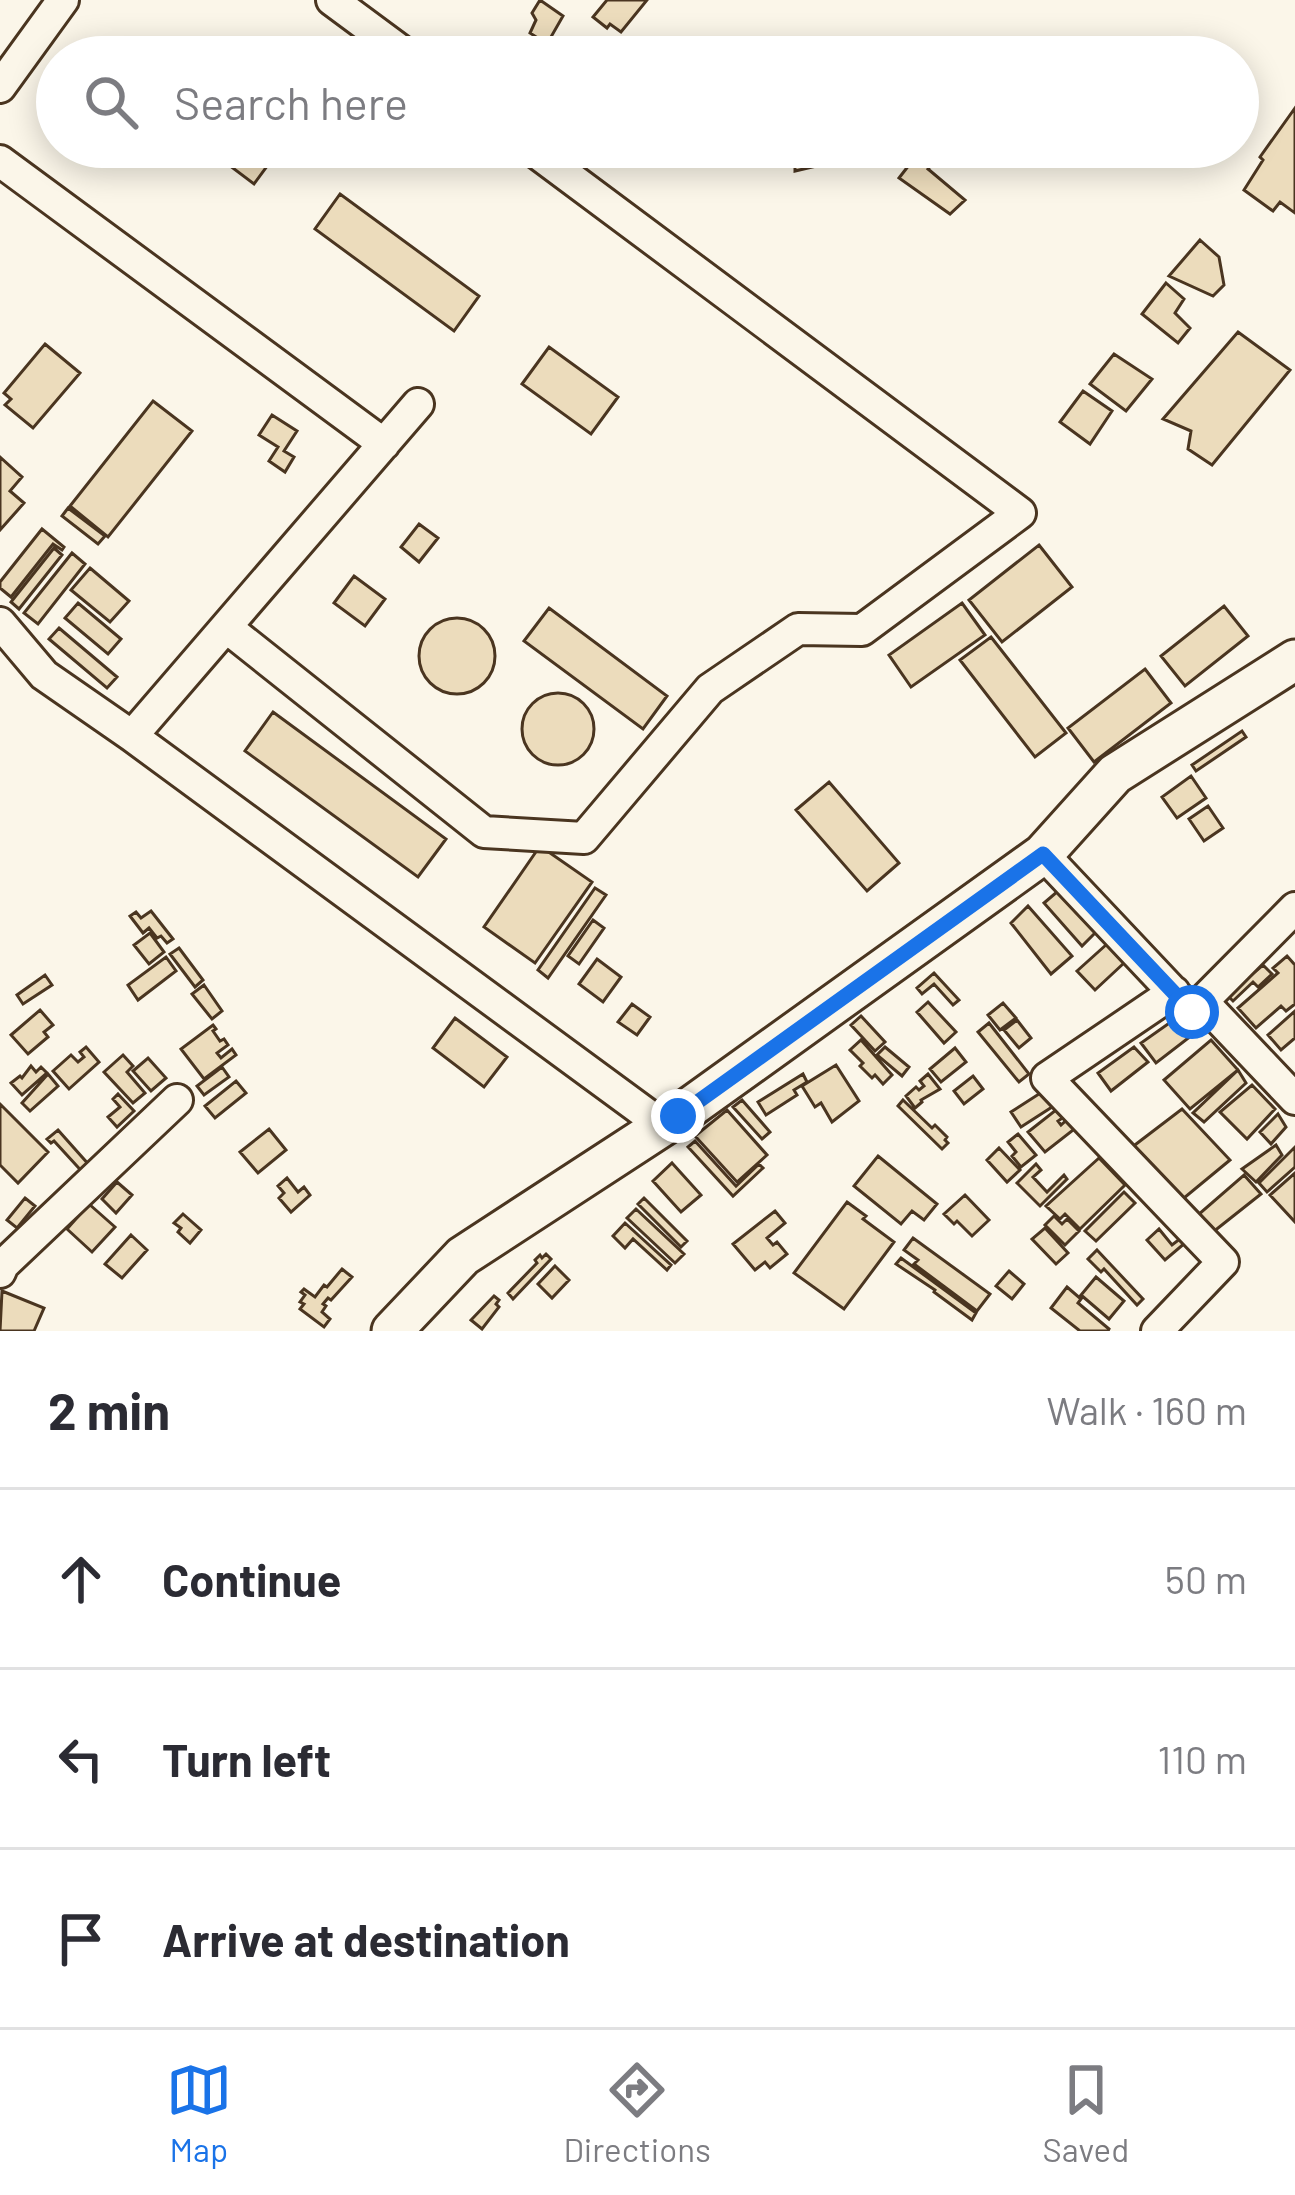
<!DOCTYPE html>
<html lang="en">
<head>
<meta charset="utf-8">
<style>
	:root { --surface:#fff; --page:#f2f2f3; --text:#2b2b33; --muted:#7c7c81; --line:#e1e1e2; --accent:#1a73e8 }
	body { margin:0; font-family:Barlow,sans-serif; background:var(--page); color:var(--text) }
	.stop { position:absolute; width:36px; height:36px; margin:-27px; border:9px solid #1a73e8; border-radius:50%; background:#fff }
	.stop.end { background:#1a73e8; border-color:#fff; box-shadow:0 3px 12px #0008 }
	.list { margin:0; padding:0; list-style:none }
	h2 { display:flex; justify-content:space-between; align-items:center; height:156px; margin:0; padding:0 48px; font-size:51px }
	h2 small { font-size:39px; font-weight:400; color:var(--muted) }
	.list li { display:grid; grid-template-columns:78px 1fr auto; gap:36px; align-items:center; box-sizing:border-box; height:180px; padding:0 48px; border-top:3px solid var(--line) }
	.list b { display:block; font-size:45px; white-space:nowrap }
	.list em { font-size:39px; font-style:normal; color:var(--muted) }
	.icon { flex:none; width:66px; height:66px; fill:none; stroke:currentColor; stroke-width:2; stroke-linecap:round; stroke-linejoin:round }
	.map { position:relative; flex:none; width:1295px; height:1331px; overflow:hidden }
	.search { position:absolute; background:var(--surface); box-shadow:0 6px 30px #0003; left:36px; right:36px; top:36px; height:132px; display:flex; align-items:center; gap:30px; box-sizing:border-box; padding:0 42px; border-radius:66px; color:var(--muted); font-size:45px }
	.sheet { height:696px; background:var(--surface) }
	nav { display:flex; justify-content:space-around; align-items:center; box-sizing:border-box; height:168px; border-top:3px solid var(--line); background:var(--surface); font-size:33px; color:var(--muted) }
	nav a { display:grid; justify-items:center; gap:6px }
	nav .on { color:var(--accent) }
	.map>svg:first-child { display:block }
	.building { fill:#ecdcbc; stroke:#4a3520; stroke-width:3 }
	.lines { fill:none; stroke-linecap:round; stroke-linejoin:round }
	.minor-casing { stroke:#4a3520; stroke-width:36 }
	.major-casing { stroke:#4a3520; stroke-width:45 }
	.minor { stroke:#fbf6e9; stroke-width:30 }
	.major { stroke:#fbf6e9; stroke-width:39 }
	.route { stroke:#1a73e8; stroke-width:15 }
</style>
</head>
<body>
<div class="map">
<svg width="1295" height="1331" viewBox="0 0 1295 1331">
	<rect width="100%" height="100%" fill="#fbf6e9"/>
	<path class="building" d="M540 0 563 16 547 44 530 33 536 20 532 13Z
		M607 0H647L621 32 610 24 607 28 593 17Z
		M1295 108V213L1280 202 1273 211 1244 190 1263 160 1260 157Z
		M205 147H276L279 150 254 184Z
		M795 147H867V154L795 171Z
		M923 147H940L944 150 928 169 965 200 950 214 899 178Z
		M340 194 479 296 454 331 315 229Z
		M1200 240 1219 257 1224 285 1213 296 1169 276Z
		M1166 283 1184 299 1175 313 1190 328 1178 343 1142 314Z
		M1238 332 1290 370 1212 465 1188 449 1191 431 1163 419Z
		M45 344 80 373 33 428 5 405 11 399 4 393Z
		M549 347 618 397 591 434 522 384Z
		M1114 354 1152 379 1126 411 1090 384Z
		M1083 391 1112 411 1090 444 1060 422Z
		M153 401 192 431 108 537 70 506Z
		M272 415 297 431 284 451 294 457 285 472 269 461 278 447 259 435Z
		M0 457 22 477 10 491 24 503 0 530Z
		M68 508 105 536 98 544 62 516Z
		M419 524 438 538 419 562 401 547Z
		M42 529 64 547 62 550 53 544 11 597 0 588V582Z
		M1039 545 1072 587 1002 642 969 600Z
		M54 548 62 555 19 609 11 602Z
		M72 553 85 564 38 624 24 613Z
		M90 568 129 601 110 622 71 590Z
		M354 576 385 599 365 626 334 603Z
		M78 603 121 639 108 654 65 618Z
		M962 603 985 635 911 687 889 655Z
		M1224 606 1248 636 1185 686 1161 656Z
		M549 608 667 696 643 729 524 641Z
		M419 656a38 38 0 1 1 76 0a38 38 0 1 1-76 0Z
		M59 628 117 677 107 688 49 639Z
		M991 637 1066 733 1035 757 960 660Z
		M1145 669 1171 703 1094 762 1068 728Z
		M522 729a36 36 0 1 1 72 0a36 36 0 1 1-72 0Z
		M273 712 446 839 418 877 245 751Z
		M1242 731 1246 737 1196 771 1192 765Z
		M1191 776 1206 798 1177 818 1162 797Z
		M829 782 899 863 867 891 796 810Z
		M1208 806 1223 828 1204 841 1189 819Z
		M540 846 592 882 535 963 484 927Z
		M1065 885 1102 926 1082 946 1044 903Z
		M595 888 606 895 548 978 538 970Z
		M1028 906 1072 956 1051 974 1011 923Z
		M151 911 173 939 167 943 161 936 157 938 149 928 143 933 130 916 136 912 141 918Z
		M593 920 604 928 579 964 568 956Z
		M150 933 164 952 149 964 134 945Z
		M1107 944 1124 963 1095 990 1077 971Z
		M179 948 203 980 195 987 170 954Z
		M1287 956 1295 965V1004L1286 1011 1281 1006 1256 1028 1238 1008 1278 973 1273 968Z
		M166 957 176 971 138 1000 128 985Z
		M597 959 621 977 603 1002 579 984Z
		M1263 965 1272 974 1258 987 1253 982 1233 1001 1227 995 1246 972 1250 976Z
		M934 973 959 1000 953 1005 934 984 922 994 917 988Z
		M45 975 52 985 23 1004 17 995Z
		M204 985 222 1011 212 1019 192 994Z
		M928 1002 956 1032 944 1043 917 1012Z
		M1003 1003 1016 1018 1000 1030 988 1015Z
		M632 1004 650 1017 637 1035 618 1022Z
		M40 1010 53 1025 44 1032 48 1037 28 1054 11 1035Z
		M1295 1011V1038L1281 1050 1268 1035Z
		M1185 1012 1200 1029 1156 1063 1141 1043Z
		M861 1016 885 1042 875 1051 851 1025Z
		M455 1018 507 1057 484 1087 433 1048Z
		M1017 1020 1031 1038 1019 1048 1004 1030Z
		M989 1023 1029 1074 1019 1082 978 1032Z
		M213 1025 216 1029 213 1031 220 1041 224 1039 228 1045 217 1053 221 1058 232 1049 236 1055 204 1079 181 1049Z
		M861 1040 892 1075 883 1084 875 1075 872 1078 860 1066 863 1063 850 1050Z
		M1211 1040 1238 1070 1190 1109 1164 1080Z
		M86 1047 99 1062 69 1089 53 1071 71 1055 78 1062 84 1057 80 1052Z
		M885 1047 909 1067 902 1076 877 1055Z
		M1134 1047 1148 1062 1111 1091 1098 1073Z
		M955 1048 966 1062 941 1082 930 1069Z
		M123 1055 133 1066 127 1072 145 1093 133 1103 104 1072Z
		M148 1058 166 1078 151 1091 133 1071Z
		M836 1065 859 1101 832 1122 821 1103 815 1107 802 1086Z
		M31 1066 36 1072 41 1067 47 1073 22 1095 11 1083 20 1076 22 1078Z
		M222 1067 229 1077 204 1095 197 1086Z
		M1238 1070 1246 1083 1204 1122 1193 1113Z
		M48 1074 58 1086 30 1111 22 1103Z
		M803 1074 807 1082 794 1090 797 1095 766 1115 758 1102Z
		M928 1074 940 1089 921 1100 922 1102 915 1108 906 1096 916 1087 919 1090 924 1086 920 1081Z
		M973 1076 983 1089 964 1104 954 1091Z
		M236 1081 246 1093 215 1118 205 1106Z
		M1252 1085 1275 1109 1247 1139 1220 1112Z
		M1042 1092 1052 1107 1021 1127 1011 1112Z
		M118 1094 134 1111 117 1127 108 1117 120 1107 113 1099Z
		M742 1100 770 1132 762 1139 733 1107Z
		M903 1100 932 1128 935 1125 947 1137 945 1140 948 1143 942 1149 898 1106Z
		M0 1104 48 1152 18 1183 0 1165Z
		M1061 1106 1068 1114 1058 1121 1061 1125 1070 1117 1077 1127 1045 1152 1028 1132Z
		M1182 1109 1230 1160 1178 1203 1127 1151Z
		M727 1110 767 1155 737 1182 695 1136Z
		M1278 1114 1286 1127 1271 1144 1260 1132Z
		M269 1129 286 1150 258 1173 240 1152Z
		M58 1130 90 1166 87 1177 54 1141 51 1143 47 1139Z
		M1018 1134 1036 1155 1021 1167 1012 1156 1016 1152 1008 1142Z
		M695 1141 736 1186 759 1164 763 1168 733 1196 688 1147Z
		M1276 1145 1282 1155 1256 1182 1242 1169Z
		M1295 1147V1167L1267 1192 1259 1183Z
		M999 1148 1020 1170 1007 1182 987 1160Z
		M878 1156 937 1204 924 1220 912 1211 901 1224 854 1186Z
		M1099 1158 1125 1185 1080 1229 1065 1214 1060 1219 1046 1206Z
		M672 1163 701 1195 681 1212 653 1181Z
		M1036 1164 1041 1170 1033 1177 1047 1192 1064 1175 1067 1179 1040 1206 1017 1183Z
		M1295 1173V1222L1270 1195Z
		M1244 1175 1261 1194 1208 1236 1191 1221Z
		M287 1178 298 1192 304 1187 310 1195 291 1212 279 1198 284 1193 278 1186Z
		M117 1182 132 1195 116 1213 102 1199Z
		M1124 1192 1135 1203 1096 1241 1085 1231Z
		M965 1195 989 1220 972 1236 957 1221 954 1224 944 1214Z
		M25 1198 35 1206 17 1228 7 1220Z
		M644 1198 687 1241 681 1247 638 1204Z
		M847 1202 866 1216 863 1219 894 1242 844 1309 794 1273Z
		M89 1204 115 1227 92 1252 67 1229Z
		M636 1209 684 1254 675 1263 627 1218Z
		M775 1211 785 1223 767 1238 773 1245 777 1242 787 1254 770 1268 765 1262 755 1270 733 1244Z
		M183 1214 201 1230 190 1243 178 1232 181 1228 174 1223Z
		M1054 1216 1062 1224 1067 1219 1079 1231 1065 1245 1045 1225Z
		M625 1223 671 1265 667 1270 633 1239 625 1248 613 1236Z
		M1045 1228 1068 1253 1056 1264 1032 1239Z
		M1159 1229 1172 1245 1181 1238 1185 1243 1165 1260 1147 1240Z
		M131 1235 147 1250 122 1278 105 1264Z
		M913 1238 990 1294 977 1311 914 1264 918 1260 904 1250Z
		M1097 1250 1143 1299 1137 1305 1104 1269 1101 1272 1088 1259Z
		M546 1254 551 1259 513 1299 508 1293 537 1263 535 1260 540 1255 542 1258Z
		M901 1258 976 1313 972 1320 934 1292 935 1290 896 1264Z
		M555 1266 569 1280 552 1298 538 1284Z
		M342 1269 352 1277 331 1300 328 1298 323 1304 326 1306 322 1312 330 1319 324 1327 300 1309 304 1304 300 1302 305 1295 301 1292 304 1289 315 1297 324 1285 327 1287Z
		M1009 1271 1024 1284 1012 1299 996 1286Z
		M1096 1277 1124 1301 1109 1319 1081 1295Z
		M1067 1287 1081 1299 1078 1303 1109 1329 1108 1331H1080L1051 1308Z
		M2 1291 44 1308 34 1331H0Z
		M494 1296 499 1300 496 1304 499 1307 482 1329 471 1320Z"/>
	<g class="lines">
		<defs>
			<path id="minor" d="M332 0 409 57
				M0 87 63 0
				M0 161 384 444
				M418 404 132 736 663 1126
				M0 623 44 675 132 736
				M226 627 484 832 584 838 710 689 798 629 862 630 1020 513 529 147
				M1043 854 1192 1012 1203 1002 1295 1099
				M1192 1012 1295 908
				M0 1272 3 1265 177 1100
				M1157 1331 1223 1262 1047 1078 1174 992"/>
			<path id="major" d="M392 1331 463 1256 678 1116 1043 854 1115 774 1295 660"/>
		</defs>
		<use href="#minor" class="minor-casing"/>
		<use href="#major" class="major-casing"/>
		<use href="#minor" class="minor"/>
		<use href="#major" class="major"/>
	</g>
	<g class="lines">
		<path class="route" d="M678 1116 1043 854 1192 1012"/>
	</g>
</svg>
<div class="stop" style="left:1192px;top:1012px"></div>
<div class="stop end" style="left:678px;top:1116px"></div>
<div class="search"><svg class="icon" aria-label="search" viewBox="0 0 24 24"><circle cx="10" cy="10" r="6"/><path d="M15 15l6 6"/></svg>Search here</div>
</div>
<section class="sheet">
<h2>2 min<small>Walk · 160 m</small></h2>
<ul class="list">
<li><svg class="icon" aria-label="ahead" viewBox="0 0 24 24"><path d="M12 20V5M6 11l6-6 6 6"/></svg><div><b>Continue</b></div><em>50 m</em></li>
<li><svg class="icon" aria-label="left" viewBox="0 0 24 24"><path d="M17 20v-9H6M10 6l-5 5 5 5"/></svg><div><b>Turn left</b></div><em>110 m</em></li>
<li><svg class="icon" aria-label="arrive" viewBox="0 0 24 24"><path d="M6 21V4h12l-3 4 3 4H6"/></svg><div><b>Arrive at destination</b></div></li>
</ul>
</section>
<nav>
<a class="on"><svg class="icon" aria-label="map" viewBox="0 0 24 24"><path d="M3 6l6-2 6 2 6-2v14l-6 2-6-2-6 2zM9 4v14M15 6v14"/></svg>Map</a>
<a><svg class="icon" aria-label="directions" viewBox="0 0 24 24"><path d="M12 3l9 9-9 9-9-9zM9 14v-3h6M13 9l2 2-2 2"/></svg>Directions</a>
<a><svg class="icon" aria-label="saved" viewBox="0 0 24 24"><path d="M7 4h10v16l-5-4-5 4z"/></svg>Saved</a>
</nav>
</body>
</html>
